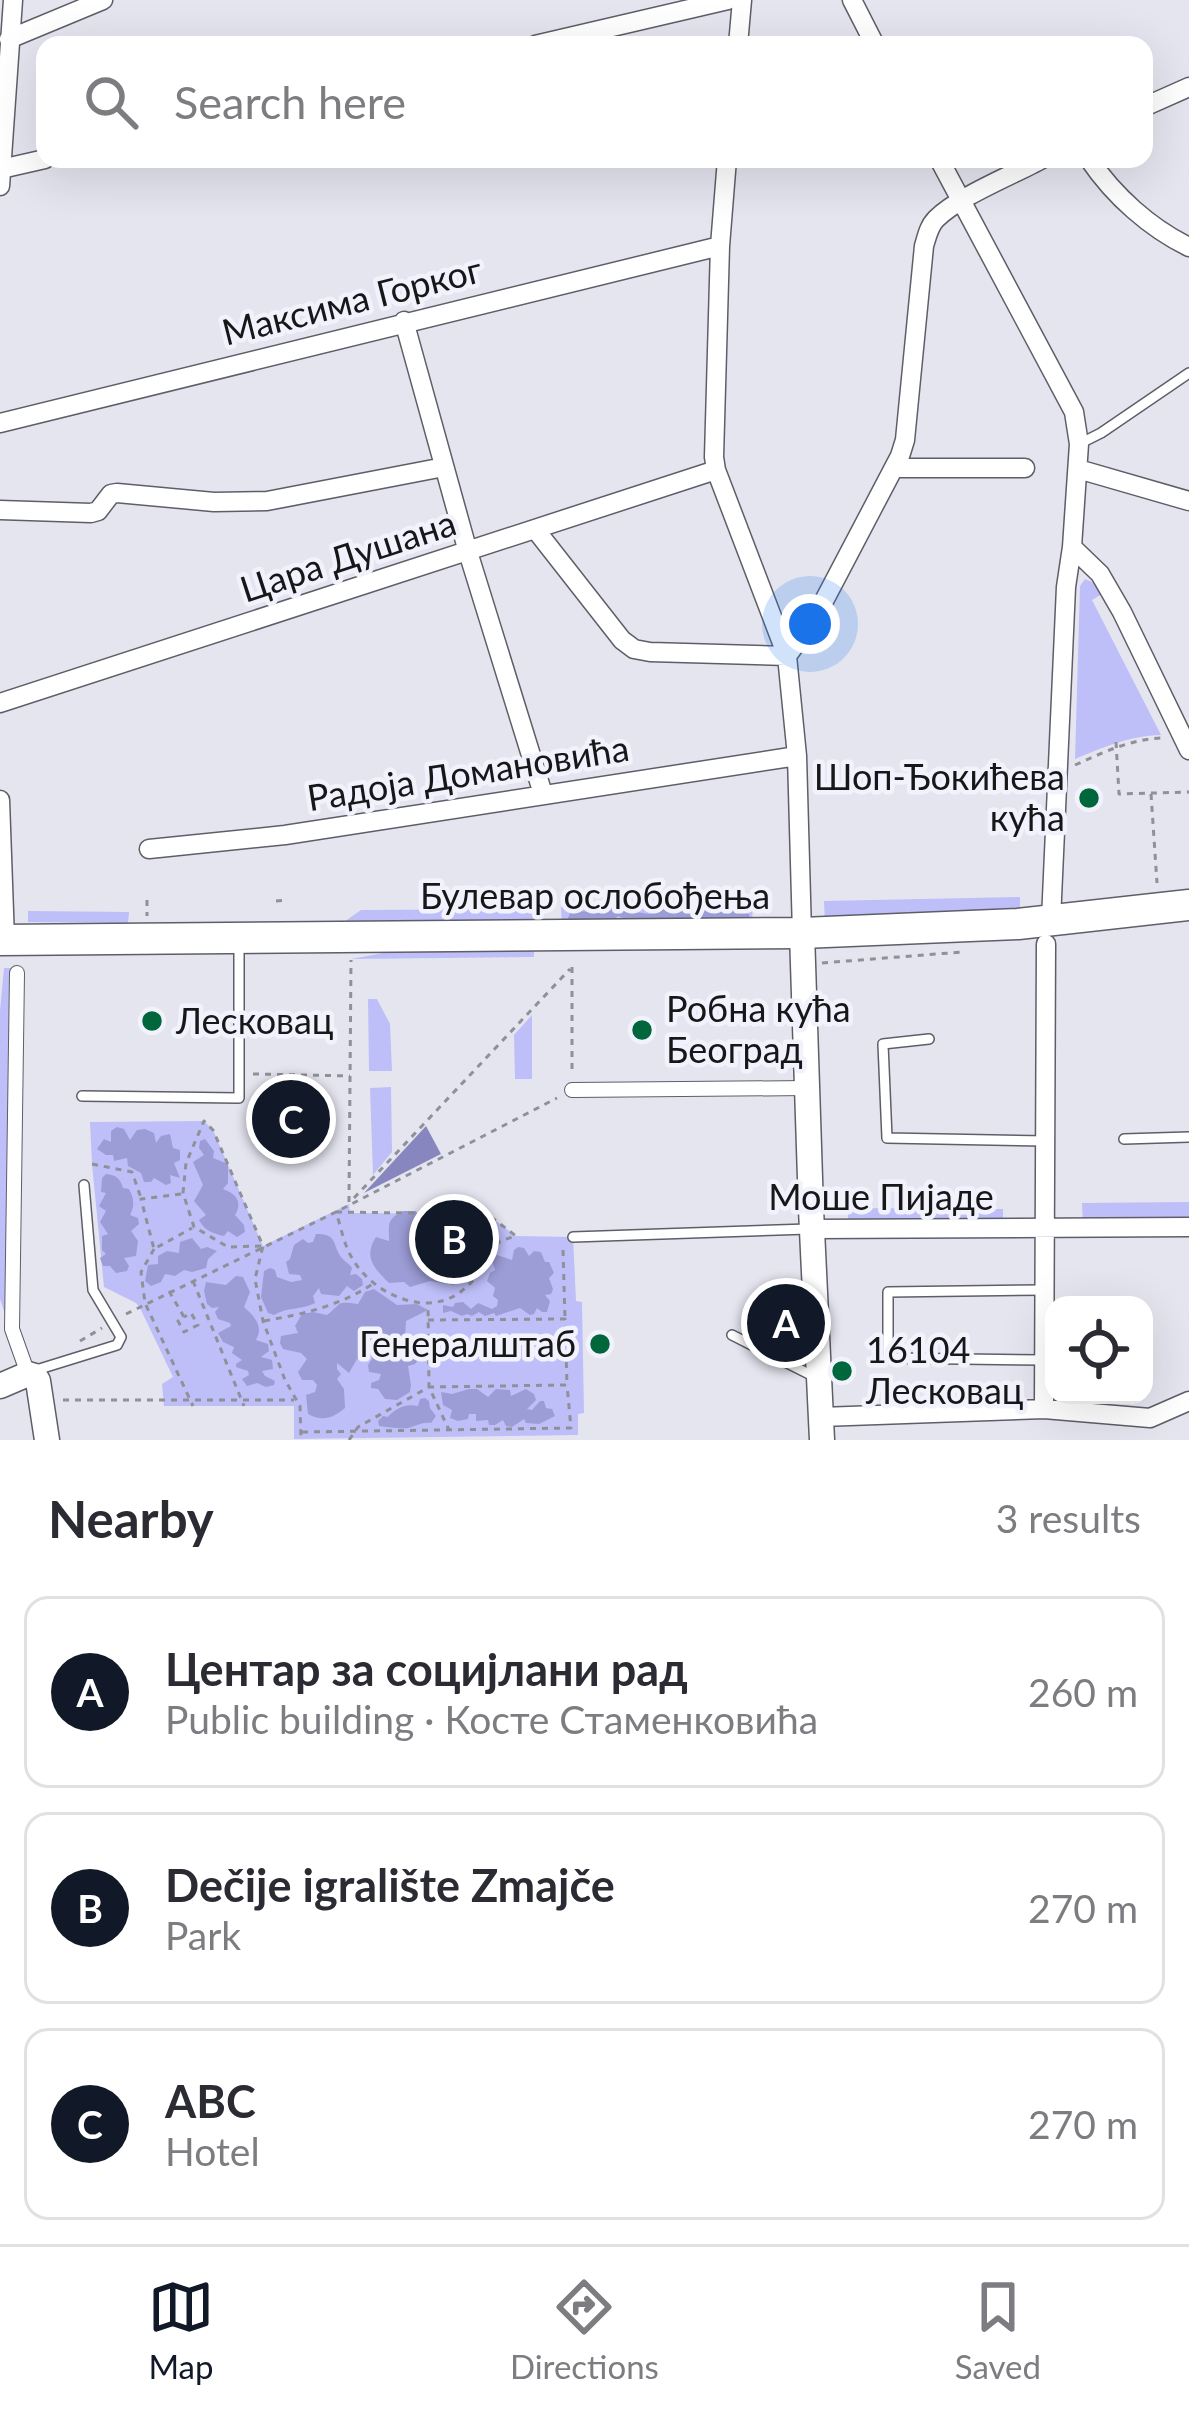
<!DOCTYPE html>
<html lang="en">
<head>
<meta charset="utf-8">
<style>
	:root { --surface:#fff; --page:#f7f7f7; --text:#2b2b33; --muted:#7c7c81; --line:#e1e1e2; --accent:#111827 }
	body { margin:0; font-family:Lato,sans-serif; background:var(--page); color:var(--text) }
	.controls { position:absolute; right:36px; bottom:36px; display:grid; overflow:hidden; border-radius:24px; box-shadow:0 12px 48px #0002 }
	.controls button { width:108px; height:108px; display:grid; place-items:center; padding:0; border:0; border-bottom:3px solid var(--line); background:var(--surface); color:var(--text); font:60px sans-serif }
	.you { position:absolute; left:810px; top:624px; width:42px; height:42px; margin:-30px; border:9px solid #fff; border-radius:50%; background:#1a73e8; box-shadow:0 0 0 18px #1a73e833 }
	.badge { display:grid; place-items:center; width:78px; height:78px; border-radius:50%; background:var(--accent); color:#fff; font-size:39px; font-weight:700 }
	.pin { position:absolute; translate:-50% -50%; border:6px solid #fff; box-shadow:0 3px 12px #0006 }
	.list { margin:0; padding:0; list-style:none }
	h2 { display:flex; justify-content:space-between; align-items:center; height:156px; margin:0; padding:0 48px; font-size:51px }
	h2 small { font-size:39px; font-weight:400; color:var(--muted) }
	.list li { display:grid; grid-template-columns:78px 1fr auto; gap:36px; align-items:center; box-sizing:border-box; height:192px; margin:0 24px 24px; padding:0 24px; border:3px solid var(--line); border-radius:24px }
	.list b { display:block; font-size:45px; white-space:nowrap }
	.list p { margin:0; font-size:39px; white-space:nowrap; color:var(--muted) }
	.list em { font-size:39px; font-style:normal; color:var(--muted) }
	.icon { flex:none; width:66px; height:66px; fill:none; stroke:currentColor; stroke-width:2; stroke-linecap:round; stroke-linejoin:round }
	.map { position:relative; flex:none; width:1189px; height:1440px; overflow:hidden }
	.search { position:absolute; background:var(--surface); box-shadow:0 12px 48px #0002; left:36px; right:36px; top:36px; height:132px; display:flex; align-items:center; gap:30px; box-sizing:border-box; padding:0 42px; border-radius:24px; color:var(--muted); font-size:45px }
	.sheet { height:804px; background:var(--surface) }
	nav { display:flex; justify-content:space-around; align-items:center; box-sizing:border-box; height:168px; border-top:3px solid var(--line); background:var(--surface); font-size:33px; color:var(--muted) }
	nav a { display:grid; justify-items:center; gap:6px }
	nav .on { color:var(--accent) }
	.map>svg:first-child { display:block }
	.green { fill:#bebef9 }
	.forest { fill:#9c9cd6 }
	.water { fill:#8786bf }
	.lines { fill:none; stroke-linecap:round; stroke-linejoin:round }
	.service-casing { stroke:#5e5e68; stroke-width:12 }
	.pedestrian-casing { stroke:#5e5e68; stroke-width:16 }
	.minor-casing { stroke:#5e5e68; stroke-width:21 }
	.tertiary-casing { stroke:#5e5e68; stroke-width:27 }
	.primary-casing { stroke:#5e5e68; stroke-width:33 }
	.path { stroke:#909098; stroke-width:3; stroke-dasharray:6 6; stroke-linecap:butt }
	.service { stroke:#fff; stroke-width:9 }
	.pedestrian { stroke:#fff; stroke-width:14 }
	.minor { stroke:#fff; stroke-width:18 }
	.tertiary { stroke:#fff; stroke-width:24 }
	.primary { stroke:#fff; stroke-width:30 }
	.poi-dot { fill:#00673c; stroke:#f2f2fd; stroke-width:4.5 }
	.labels { text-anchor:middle; stroke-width:9; stroke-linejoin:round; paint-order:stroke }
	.street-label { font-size:36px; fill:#17171a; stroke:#f2f2fd }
	.poi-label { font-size:36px; fill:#17171a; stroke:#f2f2fd; text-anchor:start }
</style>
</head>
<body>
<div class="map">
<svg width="1189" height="1440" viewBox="0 0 1189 1440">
	<rect width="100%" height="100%" fill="#e5e5f0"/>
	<path class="green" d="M1085 579 1092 582 1102 594 1092 600 1161 735C1129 736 1104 747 1075 759L1080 586Z
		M1020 897V916L825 924 824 901Z
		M752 906 753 925 562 926 561 907Z
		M536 909V927L334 929 361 910Z
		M28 911 129 912 128 923 28 922Z
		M534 948V957L351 959 405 949Z
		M4 968H13L10 1329 0 1299V1011Z
		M368 999H377L390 1024 392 1071H369Z
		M532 1015V1079H515L514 1035Z
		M391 1087 392 1152 373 1175 370 1088Z
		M204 1121 213 1130 263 1246 349 1204 350 1213 487 1214 516 1236 573 1237 576 1301 582 1302 584 1413 578 1414V1435L294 1439V1406H164L162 1384 173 1377 140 1308 136 1303 104 1287 92 1164 90 1122Z
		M1189 1202V1224L1083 1225 1082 1203Z
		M848 1208 1003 1209V1224H848Z"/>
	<path class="forest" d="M610 908 649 914 666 908 690 912 728 908 749 914 750 919 630 921 618 916 610 924 570 922 568 918 570 913C584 908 596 916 610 908Z
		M117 1127 124 1129 130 1140 137 1130 145 1129 154 1133 156 1143 161 1136 170 1134 173 1148 180 1150V1160L174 1163 180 1178 170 1175 171 1183 166 1185 154 1178 151 1182H144L141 1173 128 1166 127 1158 114 1161 113 1155H106L97 1149 104 1139 111 1142V1131Z
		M205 1139 214 1151 213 1158 228 1164V1183L223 1189C236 1194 243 1201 235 1215L244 1225 245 1232 237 1237 228 1231 224 1236C212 1233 205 1231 199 1220L206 1215 194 1201 203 1185 193 1162 204 1155 199 1148 200 1141Z
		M106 1174C116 1175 120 1178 123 1188L129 1189C134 1198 135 1206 130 1215L138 1218 139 1224 131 1231 138 1241 136 1256 124 1258 129 1266 127 1271 116 1273 110 1266H103L100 1258 106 1254 102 1250V1236L108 1234 100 1222 106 1211 99 1206 106 1193 101 1192 102 1178Z
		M403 1211H416L424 1230 442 1223 482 1221 488 1234 483 1243 489 1249 481 1260 474 1258 467 1262 465 1275 454 1285 430 1281 410 1287 404 1282 389 1283C374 1268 363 1257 376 1237L389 1241C389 1224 386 1220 403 1211Z
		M316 1234C338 1234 332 1244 341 1257 344 1261 349 1263 352 1268L350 1275 356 1274 362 1279 363 1285 354 1291 347 1286 339 1296 321 1294 319 1288 313 1296 315 1303C301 1310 287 1307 274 1315L268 1313 261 1297 264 1271 270 1268 275 1270 277 1277 291 1282 302 1280 300 1275 289 1274 286 1262 290 1259 294 1245 303 1239 308 1243 313 1242Z
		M192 1238 201 1249 207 1247 217 1251 208 1259 206 1268 192 1272 184 1270 175 1276 165 1274 161 1282 151 1286 145 1281 148 1265 158 1264V1256L167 1251 179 1253 180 1242Z
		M518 1247 524 1248 529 1256 534 1251 541 1252 545 1262H549L554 1273 549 1278 553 1289 551 1294 545 1295 550 1301 547 1312H542L537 1308 534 1314 530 1315 520 1308 496 1316 494 1313 485 1316 479 1312 472 1316 467 1314 462 1316 451 1311 443 1313V1305L453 1307 455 1303 463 1302 471 1309 478 1303 492 1309 497 1306 498 1300 493 1296 495 1288 487 1281 490 1273 495 1270 492 1260 497 1255 512 1260 514 1250Z
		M236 1276 243 1277 250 1292 244 1307C254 1316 264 1326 256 1340L268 1344 269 1351 261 1357 272 1360 273 1369 262 1371 265 1376 275 1381 274 1385 266 1387 257 1383 247 1386 242 1379 249 1375 248 1371 236 1367V1364L242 1360 232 1353 234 1347 223 1342 218 1333 231 1326 230 1323 218 1319 215 1312 219 1307 212 1308 207 1304 204 1291 206 1282 226 1285Z
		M374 1289 397 1305 417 1304 428 1310 406 1321 405 1338 414 1341 423 1353 415 1364 408 1366 411 1385 410 1392 397 1400 385 1399 378 1389 371 1388V1383L379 1380 381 1374 369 1372 368 1365 372 1359 371 1354 367 1358 357 1359 349 1373 337 1363V1369L341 1374 337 1379 344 1389 345 1408C333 1418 323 1422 308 1414L306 1395 315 1392 317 1385 313 1380H302L298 1372 307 1359 301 1353 283 1349 280 1343 281 1336 298 1333 295 1326 302 1314 313 1312 327 1315C343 1303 335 1301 358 1304L365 1292Z
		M469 1389H477L488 1397 496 1389 510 1390 511 1396 526 1389 534 1394 536 1400 527 1409 532 1410 540 1401H544L546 1408 552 1409 555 1416 539 1424 526 1423 524 1419 512 1427 506 1426 503 1420 495 1425H489L488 1420 476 1421V1414H469L468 1419 458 1421 450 1418 452 1410 443 1405 441 1392 452 1394Z
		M425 1398 429 1401 430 1408 436 1416 431 1423C421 1422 417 1426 408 1428 400 1429 388 1427 379 1426L378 1421 383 1416 388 1417C395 1408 407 1403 418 1406L420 1399Z"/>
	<path class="water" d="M426 1126 441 1154 364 1193Z"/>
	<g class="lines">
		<defs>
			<path id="service" d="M1079 444 1101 433 1189 373
				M929 1039 883 1044 887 1138 1046 1141
				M82 1096 239 1098V944
				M1124 1139 1189 1137
				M573 1237 808 1229
				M732 1335 813 1376
				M1044 1360 888 1358V1292L1045 1290
				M33 1371 117 1345 121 1337 93 1290 84 1185"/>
			<path id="pedestrian" d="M17 973 12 1329 28 1374
				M572 1090 807 1088"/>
			<path id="minor" d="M852 0 875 45
				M9 39 103 0
				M535 45 728 0
				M738 45 742 0
				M1144 107 1189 87
				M727 159 720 246 714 457 716 470 787 656 797 756 802 933
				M939 159 1074 412 1079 444 1072 547 1066 587 1051 920
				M1089 159C1114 196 1150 228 1189 247
				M1 169 45 159
				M0 186 13 0
				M404 321 468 552 543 794
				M0 423 720 246
				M896 468H1025
				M1078 469 1189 501
				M0 510 91 513 98 511 111 494 117 493 214 502 267 501 444 467
				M535 529 622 640 634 649 650 652 787 656
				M1072 547 1100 574 1122 612 1189 750
				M787 656 815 618 900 456 905 440 924 246C927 236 929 226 936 219 959 196 1013 175 1042 159
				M0 703 716 470
				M0 800 5 940
				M149 849 285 835 797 756
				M812 1229 1189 1227
				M1044 1409 1046 944
				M821 1417 1044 1409 1150 1418 1189 1401"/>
			<path id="tertiary" d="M802 933 811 1209 822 1440
				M0 1386 28 1374 35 1376 38 1381 47 1440"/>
			<path id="primary" d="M0 940 802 933 1018 924 1189 905"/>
		</defs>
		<use href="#service" class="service-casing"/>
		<use href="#pedestrian" class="pedestrian-casing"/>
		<use href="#minor" class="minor-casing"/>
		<use href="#tertiary" class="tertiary-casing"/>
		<use href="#primary" class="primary-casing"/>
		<path class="path" d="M1116 742 1119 794 1189 792
			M1075 765C1104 752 1131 739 1163 738
			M1151 794 1157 883
			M147 900V916
			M276 901 288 900
			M822 963 962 952
			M572 967V1074
			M253 1074 350 1076
			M92 1164 132 1172 141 1198
			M181 1194 141 1199 154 1249 192 1228
			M354 1198 570 969
			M349 1202 351 960
			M336 1212 487 1214 516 1236 500 1241C488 1261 478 1279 459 1293 423 1318 371 1292 352 1258 344 1245 341 1227 336 1212Z
			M261 1246 228 1247 194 1227 183 1193 186 1163 204 1121 213 1130 263 1246 255 1279 263 1321 285 1380 300 1406 301 1440
			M154 1249 141 1272 145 1303 193 1406
			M563 1250 565 1318
			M193 1281 244 1406
			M169 1291 184 1317 178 1321 184 1332 198 1325 191 1313 184 1317
			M126 1314 336 1212 557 1098
			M428 1320 565 1319 567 1385 429 1387 449 1430
			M264 1321C307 1313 336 1307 373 1284
			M80 1341 102 1328
			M63 1400H294
			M302 1432 571 1428 567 1385
			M349 1440 358 1427 429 1387 428 1306"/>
		<use href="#service" class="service"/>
		<use href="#pedestrian" class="pedestrian"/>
		<use href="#minor" class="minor"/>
		<use href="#tertiary" class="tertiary"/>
		<use href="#primary" class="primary"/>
	</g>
	<g class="poi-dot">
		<circle cx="1089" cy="798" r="12"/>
		<circle cx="152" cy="1021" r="12"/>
		<circle cx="642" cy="1030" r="12"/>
		<circle cx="600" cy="1344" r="12"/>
		<circle cx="842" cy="1371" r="12"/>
	</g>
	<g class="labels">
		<g class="street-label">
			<text transform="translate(352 301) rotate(-14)" y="13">Максима Горког</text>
			<text transform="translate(348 556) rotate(-18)" y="13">Цара Душана</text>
			<text transform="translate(468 773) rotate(-9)" y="13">Радоја Домановића</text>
			<text x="595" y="909">Булевар ослобођења</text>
			<text x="881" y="1210">Моше Пијаде</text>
		</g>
		<g class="poi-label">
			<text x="1065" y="790" text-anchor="end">Шоп-Ђокићева<tspan x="1065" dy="41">кућа</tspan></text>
			<text x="666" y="1022">Робна кућа<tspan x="666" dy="41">Београд</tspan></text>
			<text x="176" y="1034">Лесковац</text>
			<text x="576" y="1357" text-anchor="end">Генералштаб</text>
			<text x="866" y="1363">16104<tspan x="866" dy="41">Лесковац</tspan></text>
		</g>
	</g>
</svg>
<div class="controls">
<button><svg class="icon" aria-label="locate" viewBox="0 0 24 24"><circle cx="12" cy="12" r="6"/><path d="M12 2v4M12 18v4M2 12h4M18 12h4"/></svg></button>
</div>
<div class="you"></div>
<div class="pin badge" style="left:786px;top:1323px">A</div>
<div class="pin badge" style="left:454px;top:1239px">B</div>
<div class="pin badge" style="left:291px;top:1119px">C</div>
<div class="search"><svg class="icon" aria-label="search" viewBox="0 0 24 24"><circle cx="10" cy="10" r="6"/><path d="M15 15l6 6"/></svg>Search here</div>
</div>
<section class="sheet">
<h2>Nearby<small>3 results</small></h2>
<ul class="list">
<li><span class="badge">A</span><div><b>Центар за социјлани рад</b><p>Public building · Косте Стаменковића</p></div><em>260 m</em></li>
<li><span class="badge">B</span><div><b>Dečije igralište Zmajče</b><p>Park</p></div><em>270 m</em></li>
<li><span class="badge">C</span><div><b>ABC</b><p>Hotel</p></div><em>270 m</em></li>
</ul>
</section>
<nav>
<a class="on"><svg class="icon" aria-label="map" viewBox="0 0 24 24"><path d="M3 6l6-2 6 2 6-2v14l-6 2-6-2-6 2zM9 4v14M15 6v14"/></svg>Map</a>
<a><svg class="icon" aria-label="directions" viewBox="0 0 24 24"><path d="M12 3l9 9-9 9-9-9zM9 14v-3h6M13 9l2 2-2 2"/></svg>Directions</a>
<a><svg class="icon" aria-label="saved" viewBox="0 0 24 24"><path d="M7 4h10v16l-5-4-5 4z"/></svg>Saved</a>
</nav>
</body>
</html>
